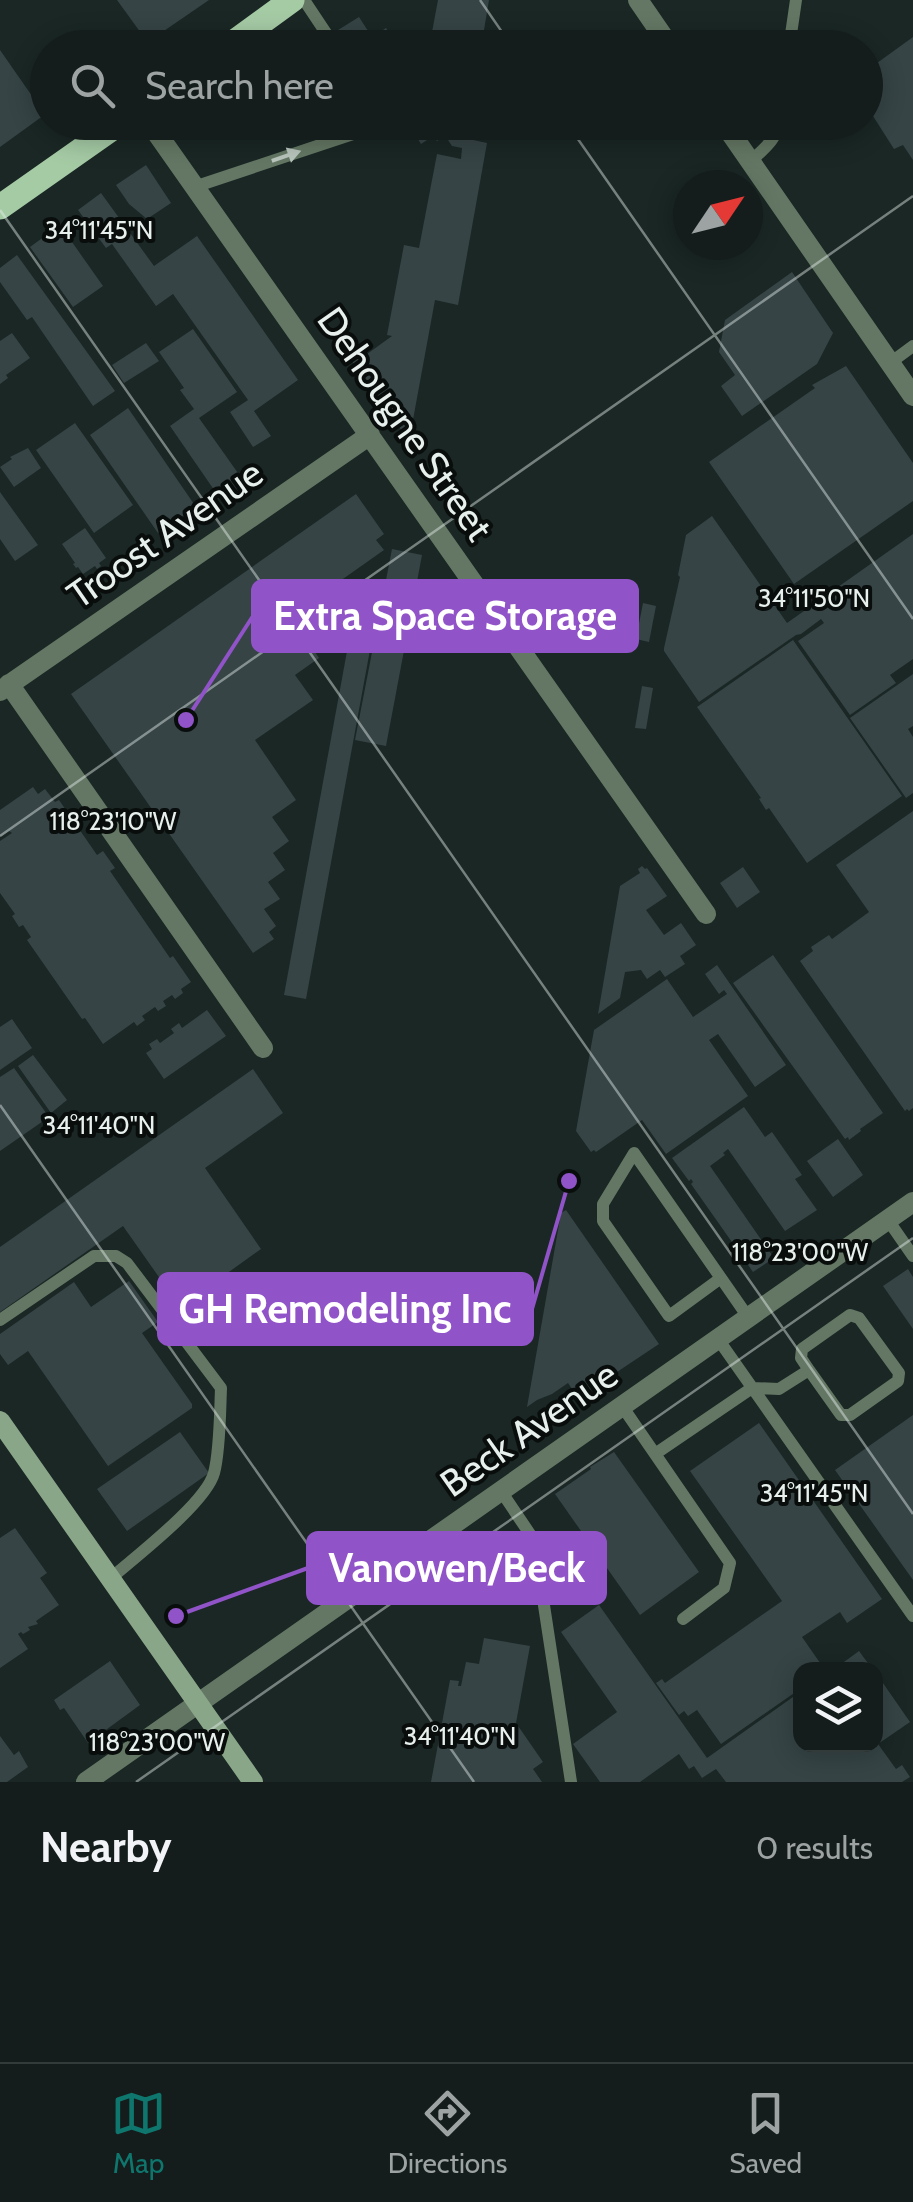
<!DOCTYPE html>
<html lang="en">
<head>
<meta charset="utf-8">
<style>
	:root { --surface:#141d1b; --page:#1d2624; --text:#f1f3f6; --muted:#9da2a3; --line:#333b3a; --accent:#0f766e }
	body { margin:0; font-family:Cabin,sans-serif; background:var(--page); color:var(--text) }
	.controls { position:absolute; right:30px; bottom:30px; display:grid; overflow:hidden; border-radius:20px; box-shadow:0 5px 25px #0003 }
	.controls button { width:90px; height:90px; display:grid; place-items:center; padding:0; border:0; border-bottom:2px solid var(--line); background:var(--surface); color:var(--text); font:50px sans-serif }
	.compass { position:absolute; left:673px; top:170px; width:90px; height:90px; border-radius:50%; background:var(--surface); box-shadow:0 5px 25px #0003; rotate:55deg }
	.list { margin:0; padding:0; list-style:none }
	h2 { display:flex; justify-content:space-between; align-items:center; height:130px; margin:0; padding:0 40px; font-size:42px }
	h2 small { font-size:32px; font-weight:400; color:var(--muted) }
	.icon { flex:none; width:55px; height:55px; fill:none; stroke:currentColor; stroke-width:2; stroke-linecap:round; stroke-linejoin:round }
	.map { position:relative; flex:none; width:913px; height:1782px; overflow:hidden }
	.search { position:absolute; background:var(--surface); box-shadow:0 5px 25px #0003; left:30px; right:30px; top:30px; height:110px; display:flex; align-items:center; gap:25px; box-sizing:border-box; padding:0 35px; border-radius:55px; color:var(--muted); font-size:38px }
	.sheet { height:280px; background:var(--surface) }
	nav { display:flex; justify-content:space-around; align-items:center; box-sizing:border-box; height:140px; border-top:2px solid var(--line); background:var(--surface); font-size:28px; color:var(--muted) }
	nav a { display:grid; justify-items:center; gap:5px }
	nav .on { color:var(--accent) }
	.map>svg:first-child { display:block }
	.building { fill:#364446 }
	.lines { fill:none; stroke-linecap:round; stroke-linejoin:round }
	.service { stroke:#647764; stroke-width:12 }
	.minor { stroke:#647764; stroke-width:20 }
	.secondary { stroke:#89a689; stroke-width:20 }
	.primary { stroke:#a5cba5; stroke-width:25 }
	.oneway { fill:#b9c6bd }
	.ticks { fill:none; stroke:#e7f0ed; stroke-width:2.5; stroke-opacity:0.45 }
	.labels { text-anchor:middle; stroke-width:8; stroke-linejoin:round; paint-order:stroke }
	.street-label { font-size:38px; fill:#e7f0ed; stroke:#090e0d }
	.ticks-label { font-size:25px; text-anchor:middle; fill:#e7f0ed; stroke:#090e0d; stroke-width:8; stroke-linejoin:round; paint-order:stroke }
	.leader { fill:none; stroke:#9153c8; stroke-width:4 }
	.callout-dot { fill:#9153c8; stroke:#090e0d; stroke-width:4 }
	.callout { fill:#9153c8; stroke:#9153c8; stroke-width:4 }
	.callout-label { font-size:40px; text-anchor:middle; font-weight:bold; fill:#fff }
</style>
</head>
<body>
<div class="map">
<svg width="913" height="1782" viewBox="0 0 913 1782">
	<rect width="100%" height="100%" fill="#1a2724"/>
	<path class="building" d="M117 0H209L158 35 156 33 146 40Z
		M438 0H489L481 48H429Z
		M359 17 372 37 386 28 398 48H349L338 30Z
		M913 37V160L903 145 894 149 866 105V71Z
		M0 50 39 106 41 105 47 113 0 147Z
		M399 122H432L442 138 437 141 433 136 421 144 413 131 407 135Z
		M436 122H467L464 138 487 143 458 305 435 300 410 436 407 438 344 350 353 343 363 357 392 336 387 335 404 245 419 248 437 154 461 159 462 148 452 146Z
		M146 165 171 203 147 219 129 204 116 185Z
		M101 193 154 266 197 236 298 380 254 411 271 436 253 447 230 412 248 400 173 294 156 306 112 244 106 248 78 210Z
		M60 225 103 286 73 307 30 247Z
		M17 255 115 391 93 406 32 317 27 320 0 282V268Z
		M792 272 833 333 817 364 742 416 721 386 735 375 719 352 725 320Z
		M193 329 237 392 199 418 245 483 221 500 170 426 194 409 180 390 184 388 159 352Z
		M12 333 30 358 6 375 8 378 0 384V341Z
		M146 343 159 361 124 383 112 365Z
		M846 366 913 463V501L794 584 709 462 815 388 812 385Z
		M128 408 196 507 158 533 90 435Z
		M75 423 133 505 94 533 36 450Z
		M28 448 41 468 14 487 0 467 12 459 10 457Z
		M0 492 38 545 15 561 0 539Z
		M356 494 384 534 376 540 384 550 306 605 323 629 307 640 319 658 295 675 313 700 255 740 296 800 272 817 289 841 273 853 285 870 268 882 280 899 264 909 276 926 269 932 274 939 253 953 71 694Z
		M712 516 787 623 913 534V659L890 675 896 683 850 715 798 641 824 623 821 619 801 634 796 635 699 702 664 651V648L680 577 678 575 686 535Z
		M85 528 106 558 99 563 101 566 97 569 95 566 83 574 78 567 76 568 73 564 75 563 62 544Z
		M392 549 422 555 386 746 355 740Z
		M643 603 656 606 649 642 636 639Z
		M354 613 376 617 306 999 284 995Z
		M793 640 902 796 807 863 769 808 766 810 759 799 761 798 697 707Z
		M913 674V726L908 729 913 737V793L906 798 850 718Z
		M642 686 653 688 646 729 635 728Z
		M33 787 38 794 45 789 55 802 59 800 97 855 103 851 115 868 110 871 170 958 173 956 191 982 181 989 183 993 175 999 172 995 163 1001 166 1006 158 1011 155 1007 142 1016 145 1020 137 1026 134 1022 103 1044 85 1018 82 1019 27 940 31 937 23 925 19 927 12 916 15 914 0 893V841L12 833 9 831 0 837V810Z
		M913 811V1108L909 1111 907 1109 905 1111 800 961 813 951 811 947 829 935 832 939 869 912 836 865Z
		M642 866 645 869 647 868 667 896 646 910 664 935 681 923 696 945 680 956 685 964 665 977 660 970 647 979 641 970 625 972 620 998 598 1014 620 886 640 873 638 869Z
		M743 867 760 892 737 908 720 883Z
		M773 955 883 1113 860 1129 861 1131 849 1140 848 1137 845 1139 733 983Z
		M717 965 786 1065 755 1087 718 1034 709 1040 748 1096 666 1154 642 1120 596 1152 594 1150 591 1152 576 1131 594 1030 667 979 693 1017 727 994 724 990 719 994 705 974Z
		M207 1010 226 1036 164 1079 146 1053 152 1049 149 1044 157 1039 160 1043 174 1033 171 1029 179 1023 182 1028Z
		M12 1019 32 1048 0 1070V1027Z
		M33 1055 67 1100 51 1113 18 1066Z
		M14 1068 49 1117 0 1151V1077Z
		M253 1069 283 1113 205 1168 261 1249 180 1307 123 1226 0 1312V1247Z
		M744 1107 765 1137 772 1132 802 1175 795 1179 817 1210 785 1231 728 1149 723 1153 725 1155 710 1166 774 1258 753 1272 691 1184 693 1182 691 1179 689 1181 672 1158Z
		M838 1139 863 1175 833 1197 807 1161Z
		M566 1210 659 1344 578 1398 568 1383 552 1394 537 1400 527 1407 561 1213Z
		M908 1269 913 1277V1329L883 1286Z
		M129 1281 158 1322 142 1333 192 1404V1408L108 1466 28 1351 8 1365 0 1354V1334L74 1282 91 1307Z
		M913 1415V1580L835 1470Z
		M759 1423 882 1599 847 1623 840 1612 802 1637 825 1670H800V1689L721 1744 697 1710 688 1716 684 1711 679 1715 656 1683 662 1679 665 1683 782 1601 690 1471Z
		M180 1432 209 1473 127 1531 97 1489Z
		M614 1452 699 1572 640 1615 555 1494 591 1469 590 1467Z
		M15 1528 47 1573 40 1578 59 1605 36 1621 38 1624 28 1627 30 1630 23 1634 21 1632 18 1634 28 1649 0 1668V1538Z
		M502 1531 490 1595 476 1593 475 1597 466 1596 474 1550Z
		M599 1605 707 1758 800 1692V1744H876V1673L910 1722 878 1744 896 1769 902 1765 910 1777 902 1782H726L716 1769 702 1778 694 1766 689 1769 679 1754 640 1782H600L573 1744 617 1712 561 1632Z
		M484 1638 530 1646 516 1723 543 1762 533 1769 542 1782H431L450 1680 459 1681 458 1686H461L466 1662 479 1664Z
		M859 1651 873 1670H833Z
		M110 1661 140 1705 88 1743 64 1708 60 1710 54 1700Z
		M0 1736 14 1755 19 1751 28 1767 7 1782H0Z"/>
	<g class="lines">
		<path class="service" d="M304 0 336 48
			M789 48 796 0
			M750 162C762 150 777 140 779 122
			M194 187 374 127 376 122
			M890 363 913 346
			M888 1220 913 1256
			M721 1278 669 1316 603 1221V1204L634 1153 748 1317
			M0 1320 94 1256H116L127 1263 221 1388C220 1412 220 1451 214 1473 206 1503 135 1557 110 1579
			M718 1339 913 1616
			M622 1406 730 1563 724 1588 683 1619
			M655 1454 752 1388 779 1389 809 1370 841 1415H850L898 1381 899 1373 859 1318 850 1315 802 1349 801 1358 809 1370
			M501 1491 534 1540 571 1782"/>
		<path class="minor" d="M638 0 671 48
			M149 122 706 914
			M723 122 913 396
			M9 684 263 1048
			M0 691 370 435
			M86 1782 913 1202"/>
		<path class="secondary" d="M0 1421 253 1782"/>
		<path class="primary" d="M226 48 292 0
			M0 207 121 122"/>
	</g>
	<defs><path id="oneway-solid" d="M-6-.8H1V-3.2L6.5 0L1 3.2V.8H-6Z" transform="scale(2.5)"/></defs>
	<use class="oneway" href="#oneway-solid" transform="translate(286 156) rotate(-19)"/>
	<path class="ticks" d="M480 0 513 48M566 122 913 619M0 210 913 1514M0 836 913 196M0 1105 474 1782M136 1782 913 1238"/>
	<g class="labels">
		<g class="street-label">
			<text transform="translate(405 424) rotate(55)" y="13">Dehougne Street</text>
			<text transform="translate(165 534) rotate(-35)" y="13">Troost Avenue</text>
			<text transform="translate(529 1429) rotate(-35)" y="13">Beck Avenue</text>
		</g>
	</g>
	<g class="ticks-label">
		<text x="99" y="239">34°11'45"N</text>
		<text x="814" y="607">34°11'50"N</text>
		<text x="113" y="830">118°23'10"W</text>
		<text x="99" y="1134">34°11'40"N</text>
		<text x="800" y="1261">118°23'00"W</text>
		<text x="814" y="1502">34°11'45"N</text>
		<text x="460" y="1745">34°11'40"N</text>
		<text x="157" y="1751">118°23'00"W</text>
	</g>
	<path class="leader" d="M186 720L253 616M569 1181L532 1309M176 1616L308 1568"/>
	<g class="callout-dot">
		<circle cx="186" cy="720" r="10"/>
		<circle cx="569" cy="1181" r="10"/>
		<circle cx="176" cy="1616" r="10"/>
	</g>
	<g class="callout">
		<rect x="253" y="581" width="384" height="70" rx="10"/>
		<rect x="159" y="1274" width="373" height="70" rx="10"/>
		<rect x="308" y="1533" width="297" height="70" rx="10"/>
	</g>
	<g class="callout-label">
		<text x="445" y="630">Extra Space Storage</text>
		<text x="345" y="1323">GH Remodeling Inc</text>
		<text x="457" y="1582">Vanowen/Beck</text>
	</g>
</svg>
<div class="controls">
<button><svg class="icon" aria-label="layers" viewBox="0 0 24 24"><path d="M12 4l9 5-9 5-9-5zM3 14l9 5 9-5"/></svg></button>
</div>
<svg class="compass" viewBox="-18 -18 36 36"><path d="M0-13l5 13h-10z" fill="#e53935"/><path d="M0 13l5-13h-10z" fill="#9da2a3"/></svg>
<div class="search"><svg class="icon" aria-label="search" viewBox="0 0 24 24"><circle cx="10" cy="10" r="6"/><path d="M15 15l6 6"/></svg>Search here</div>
</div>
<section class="sheet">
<h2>Nearby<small>0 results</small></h2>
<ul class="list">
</ul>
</section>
<nav>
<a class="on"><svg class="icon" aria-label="map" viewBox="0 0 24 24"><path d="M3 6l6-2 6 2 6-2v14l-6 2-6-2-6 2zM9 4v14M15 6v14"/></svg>Map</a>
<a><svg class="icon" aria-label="directions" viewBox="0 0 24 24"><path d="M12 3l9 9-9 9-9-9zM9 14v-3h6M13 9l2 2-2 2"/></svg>Directions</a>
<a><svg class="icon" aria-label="saved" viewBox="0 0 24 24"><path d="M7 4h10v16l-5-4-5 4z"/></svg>Saved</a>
</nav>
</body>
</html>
